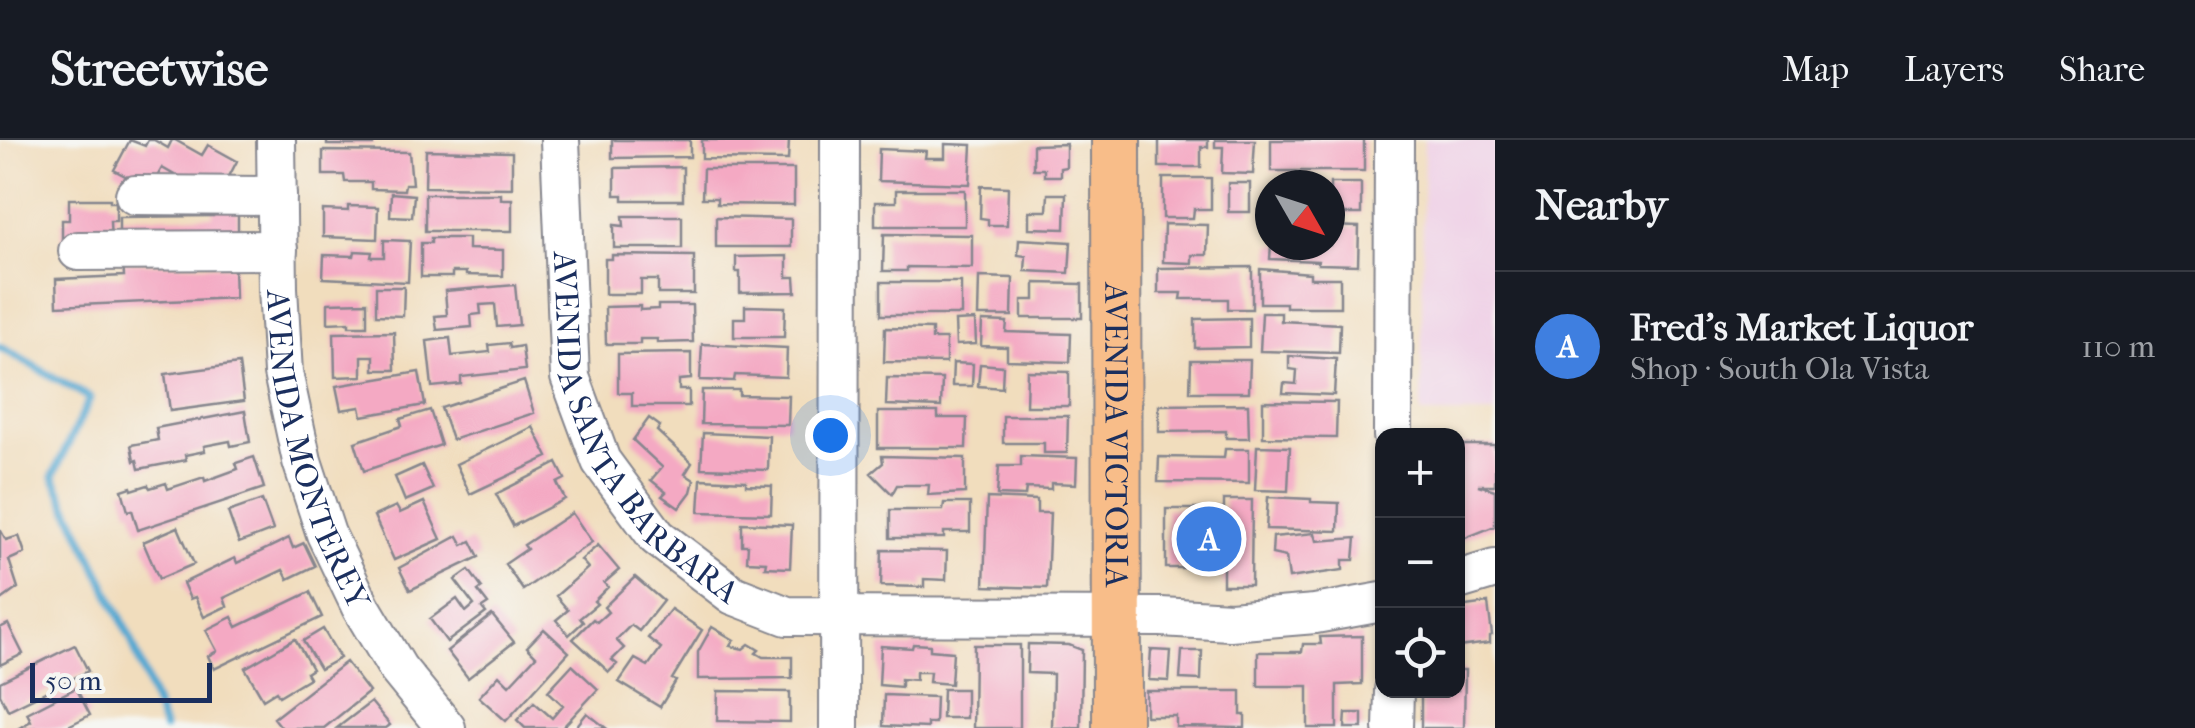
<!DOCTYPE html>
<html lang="en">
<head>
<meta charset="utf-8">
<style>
	:root { --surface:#171b24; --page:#242831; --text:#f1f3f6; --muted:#9ea1a6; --line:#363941; --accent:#d93025 }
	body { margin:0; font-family:"IM FELL French Canon",serif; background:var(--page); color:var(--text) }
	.controls { position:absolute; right:30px; bottom:30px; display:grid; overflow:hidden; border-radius:20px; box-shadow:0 2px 8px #0004 }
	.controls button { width:90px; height:90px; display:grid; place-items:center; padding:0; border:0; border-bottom:2px solid var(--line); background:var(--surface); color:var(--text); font:50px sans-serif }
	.compass { position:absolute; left:1255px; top:30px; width:90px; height:90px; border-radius:50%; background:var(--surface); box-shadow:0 2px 8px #0004; rotate:129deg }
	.scale { position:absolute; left:30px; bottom:25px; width:182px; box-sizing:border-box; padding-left:10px; border:5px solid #1b2f5e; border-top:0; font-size:28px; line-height:35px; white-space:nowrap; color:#1b2f5e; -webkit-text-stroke:8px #f6f6f2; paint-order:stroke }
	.you { position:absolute; left:830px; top:295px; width:35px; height:35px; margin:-25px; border:8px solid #fff; border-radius:50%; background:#1a73e8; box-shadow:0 0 0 15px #1a73e833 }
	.badge { display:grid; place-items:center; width:65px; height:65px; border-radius:50%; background:var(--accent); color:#fff; font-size:32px; font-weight:700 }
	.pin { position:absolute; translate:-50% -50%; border:5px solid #fff; box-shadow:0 2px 10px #0006 }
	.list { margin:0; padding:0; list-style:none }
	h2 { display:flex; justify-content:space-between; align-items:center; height:130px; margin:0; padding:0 40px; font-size:42px }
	h2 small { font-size:32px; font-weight:400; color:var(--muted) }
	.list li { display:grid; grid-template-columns:65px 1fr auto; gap:30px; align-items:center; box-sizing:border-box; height:150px; padding:0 40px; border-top:2px solid var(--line) }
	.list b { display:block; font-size:38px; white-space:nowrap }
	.list p { margin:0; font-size:32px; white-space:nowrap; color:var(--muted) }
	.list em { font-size:32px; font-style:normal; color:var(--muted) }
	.icon { flex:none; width:55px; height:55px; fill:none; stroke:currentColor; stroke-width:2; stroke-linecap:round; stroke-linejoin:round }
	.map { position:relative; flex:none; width:1495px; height:588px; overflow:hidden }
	header { display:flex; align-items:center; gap:60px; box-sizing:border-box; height:140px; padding:0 50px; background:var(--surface); border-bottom:2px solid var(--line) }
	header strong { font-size:48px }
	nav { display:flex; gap:55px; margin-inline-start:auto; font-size:35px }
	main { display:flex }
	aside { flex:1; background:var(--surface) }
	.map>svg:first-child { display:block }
	.built { fill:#efd0e6 }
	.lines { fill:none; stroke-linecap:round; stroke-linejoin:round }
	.stream { stroke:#55a8d1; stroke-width:8 }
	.building { fill:#f4a9c3 }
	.minor-casing { stroke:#86868e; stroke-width:42 }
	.major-casing { stroke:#86868e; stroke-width:52 }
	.minor { stroke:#fff; stroke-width:38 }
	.major { stroke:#f8bd89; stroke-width:48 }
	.labels { text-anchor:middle; stroke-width:8; stroke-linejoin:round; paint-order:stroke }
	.street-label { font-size:32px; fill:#1b2f5e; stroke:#f6f6f2 }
</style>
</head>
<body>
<header>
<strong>Streetwise</strong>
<nav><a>Map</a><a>Layers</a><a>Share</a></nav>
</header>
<main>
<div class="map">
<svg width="1495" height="588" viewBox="0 0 1495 588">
	<rect width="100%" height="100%" fill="#f6f6f2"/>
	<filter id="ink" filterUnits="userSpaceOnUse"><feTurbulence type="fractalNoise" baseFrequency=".01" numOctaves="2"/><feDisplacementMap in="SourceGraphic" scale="20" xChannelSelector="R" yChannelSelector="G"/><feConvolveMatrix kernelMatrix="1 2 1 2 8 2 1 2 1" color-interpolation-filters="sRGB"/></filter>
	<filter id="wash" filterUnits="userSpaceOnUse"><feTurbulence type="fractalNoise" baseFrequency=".0048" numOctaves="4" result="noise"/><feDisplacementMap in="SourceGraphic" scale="40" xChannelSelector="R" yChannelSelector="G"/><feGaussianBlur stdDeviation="2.25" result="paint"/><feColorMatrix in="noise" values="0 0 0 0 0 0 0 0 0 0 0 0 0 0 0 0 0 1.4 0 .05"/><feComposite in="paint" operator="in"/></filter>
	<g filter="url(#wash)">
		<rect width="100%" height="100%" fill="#f1ddbd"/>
		<path class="built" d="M1424 0H1495V274H1421Z"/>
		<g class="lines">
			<path class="stream" d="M0 207 90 258 53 336 131 499 164 588"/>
		</g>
		<g id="blocks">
			<path class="building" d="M130 0 145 6 148 0H154L168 8 172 0H175L202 15 208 5 237 21 223 48 200 36 194 46 162 28 150 49 114 30Z
				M327 0H373V5H327Z
				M612 0H690V17L612 18Z
				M702 0H789L788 20 702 19Z
				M1159 0H1208V7H1201V27H1159Z
				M1215 0H1255L1253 34 1222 33 1223 7H1215Z
				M1271 0H1364V31H1271Z
				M945 4 972 5 970 44 878 41 879 9 926 11 925 18H945Z
				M1066 4V27L1060 28V36H1044V29H1033V5Z
				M426 10 512 12V48L425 47Z
				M323 11 409 12 412 44H405L404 50 371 49V42H345L344 35H323Z
				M683 27V60H623V55H615V28Z
				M703 29H794V65L717 64V58H702Z
				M1163 38H1211V69H1194L1193 78H1163Z
				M1228 43H1250V72H1228Z
				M1330 43H1361V74H1330Z
				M981 46 1008 47 1007 85H988V79L980 78Z
				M896 50H965V86H875V62H896Z
				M391 53 414 55 412 77 390 76Z
				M425 54H501V59H512V91H425Z
				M1048 54H1066L1065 89 1029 88V71H1047Z
				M69 59H110V62H116V81H110L111 105H62V80H69Z
				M238 62V100L119 102V77L213 76V63Z
				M348 66 378 67 377 99 323 97V70L348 71Z
				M623 76H682V108H614V85L624 86Z
				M716 77 791 79V107H716Z
				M1164 84 1208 85 1207 115H1192V123L1163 122Z
				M1330 86 1359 87 1358 125 1318 124V121L1270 119 1271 105H1330Z
				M884 94 972 95V128L907 127V131H883Z
				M431 98H468V109L503 110V136L466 135V132H452V137H421V103H431Z
				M1019 99 1071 102 1069 133 1025 131 1026 116 1018 115Z
				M384 100 410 101 408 142 323 138 324 115 354 116 355 111 372 112 371 117H384Z
				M612 115 694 116V154H658V140H641V154H605V119H612Z
				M787 116V137H795L796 152 740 153V132H736V117Z
				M123 122 234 126 235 158 57 166 56 139 124 136Z
				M1252 127V169H1228V159H1181L1182 153H1158V128Z
				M1260 129 1310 133V138H1340V167H1286V163H1260Z
				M979 137 1013 138 1012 176H978Z
				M881 142H961V175H881Z
				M1035 143 1082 144V178H1022V160H1035Z
				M515 145 519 185 497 187 495 164 480 165 481 174 471 175 472 187 437 190 435 176 447 175 445 151Z
				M376 147H404L403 176 376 175Z
				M367 162V186H349V182L328 183V163Z
				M658 165H692L693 202 657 203V199H640V204H606L605 167 640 166V170L658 169Z
				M745 166 785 167 784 197H734V178H745Z
				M1262 173H1281V181L1340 184 1339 213 1260 211Z
				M1249 178V207L1195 208V179Z
				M975 180 976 204 956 205 955 181Z
				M982 181 1007 182 1006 192 1071 194 1070 222 1007 220V207L981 206Z
				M885 188 932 189V199H946V223L884 222Z
				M394 192 395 230H374V216H362V236L335 237 334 193Z
				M450 198 452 216 490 212 489 205 509 203 510 208 522 206 525 230 461 237V244L432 247 427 201Z
				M702 204 787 208 786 237 735 235 734 241 700 240Z
				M691 213V239L679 240V250H689V266H632V253H618V214Z
				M1289 216 1336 219 1334 255 1283 253 1284 243 1296 244 1297 230 1289 229Z
				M1191 220H1250L1249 252H1190Z
				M953 223 973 224 972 246H952Z
				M239 224 244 261 170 271 165 234Z
				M980 224 1003 226 1002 248 978 246Z
				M1027 231 1069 232V266H1026Z
				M419 232 425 265 362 276 360 267 341 270 336 246Z
				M887 238 942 239 941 267 886 265Z
				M524 241 534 273 452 300 441 268Z
				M702 250H739V255L789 256 788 285 701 284Z
				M1263 261 1337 262 1336 298 1263 297Z
				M1248 264 1249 298H1226V291L1159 292V265Z
				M430 270 441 305 364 331 355 302 402 286 400 279Z
				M245 271 250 302 231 306 230 301 204 306 205 311 185 315 186 320 139 329 137 320 134 321 131 305 158 300 156 288Z
				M878 272H938V278H967L966 308H878Z
				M1003 276H1068L1067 313H1044V303H1003Z
				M649 278 660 286 657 291 692 323 685 334 694 340 691 352 679 368 662 356 666 352 651 340 662 327 633 300Z
				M533 287 548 317 470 354 456 324Z
				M703 293 769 296 768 330 701 328Z
				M1458 305H1495V345H1478L1495 350V386L1458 401Z
				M1257 306 1290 307 1288 351 1255 350Z
				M1225 309H1249V343L1158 342 1159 317 1224 318Z
				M882 316 965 318V353L928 355 929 345H897L892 354 871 333 883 323Z
				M1021 316 1077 318 1076 344 1051 343V349L1026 348 1025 356 997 355 999 326H1021Z
				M254 317 264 348 138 390 132 370 128 371 122 350 131 347 132 350 148 345 150 348 166 343 168 349 204 337 205 341 238 329 236 323Z
				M557 323 565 339 557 343 565 359 513 386 496 354Z
				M422 325 433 349 405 361 395 337Z
				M701 339 746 341V345L772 346 771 374 699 372Z
				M1268 357 1311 359V362L1339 363 1338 391 1266 389Z
				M987 358 1037 360V373H1050L1047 448 984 446Z
				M262 360 273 390 239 403 228 372Z
				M1224 360H1252L1251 445H1223V428H1166V369H1224Z
				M424 362 441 399 394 420 374 376 396 366 400 373Z
				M944 363H970V392H944V398H890V370H943Z
				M572 373 592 402 523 450 505 424 527 409 524 405Z
				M742 383 792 385 790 428 765 427 766 422 747 421 748 405H742Z
				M178 387 194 424 159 439 143 402Z
				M0 389 6 400 19 396 25 413 9 420 18 448 0 461Z
				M1315 393 1317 401 1356 398 1354 420H1343V430L1289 438 1286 417 1272 414 1273 397Z
				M458 396 463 405 471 401 479 417 410 450 399 428Z
				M289 398 293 408 304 403 315 426 288 439 283 430 224 458 227 466 204 477 195 457 190 459 183 443 235 418 237 423Z
				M598 405 619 430 604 443 608 447 594 461 597 464 580 478 583 482 569 495 556 480 568 470 556 456 588 428 581 420Z
				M882 410 947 411 946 440 924 439V447L881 446Z
				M469 430 482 448 478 451 488 464 482 468 486 473 447 502 430 479 457 459 466 472 474 465 455 440Z
				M635 437 663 461 639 491 631 485 616 500 624 508 612 520 617 524 609 532 573 499 593 479 597 482 608 472 604 467Z
				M310 452 322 477 214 529 208 516 217 511 206 490 232 477 237 487Z
				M1488 463 1492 495 1490 496V503L1458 507V467Z
				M671 469 702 490 672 539 676 541 660 567 619 542 635 519 648 526 661 508 648 498Z
				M492 475 514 502 468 538 447 511Z
				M8 484 23 514 0 525V488Z
				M712 487 734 500 730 506 743 509 749 504 759 510 756 513 763 517H792V538L698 539V512Z
				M323 489 340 518 320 529 303 501Z
				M544 489 569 512 506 581 479 557 499 535 509 545 536 516 527 507Z
				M1362 496V544L1337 545V588H1308V546H1258V512H1302L1303 504H1321L1320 497Z
				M295 499 312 529 306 533 309 538 279 556 276 551 263 559 245 528Z
				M913 504 930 505V510L953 512 951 544 929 542 930 532H916V540L901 539V547L879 545 881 506 912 508Z
				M1028 504 1069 505 1082 510 1081 588H1052L1053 534 1027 533Z
				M75 505 88 531 8 570 0 554V542Z
				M974 505H1020V588H973Z
				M1151 510 1171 511 1169 541 1149 540Z
				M1182 511H1202L1201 540 1180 539Z
				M346 522 369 552 324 588H282L274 578Z
				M572 525 598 549 562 588H525L517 580 534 562 552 578 563 565 548 551Z
				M1458 530H1465L1464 588H1421V550H1458Z
				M76 548 90 575 64 588H19L31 581 27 573Z
				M943 549H966V578H942Z
				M718 551 790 552V582L717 581Z
				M1146 551H1241V575H1245V588L1176 587V576H1146Z
				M884 555 936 557 935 583H927V588L883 586Z
				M371 562 390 585 386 588H337Z
				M587 573 606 588H575Z
				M1346 573H1362V588H1345Z"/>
		</g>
	</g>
	<g filter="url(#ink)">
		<use href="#blocks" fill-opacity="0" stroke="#86868e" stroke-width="2.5"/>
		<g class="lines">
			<defs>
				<g id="minor">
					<path id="s1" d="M276 0 278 148 283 233 302 321 326 394 361 467 398 529 446 588"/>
					<path id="s2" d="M560 0 570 237 601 321 657 397 733 455 787 476 1161 477 1230 481 1315 474 1382 462"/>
					<path d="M135 55 277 56"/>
					<path d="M78 111 278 110"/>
					<path d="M1393 296 1394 0"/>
					<path d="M1458 440 1495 429"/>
					<path d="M839 588 840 0"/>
					<path d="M1393 588 1394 550"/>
				</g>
				<g id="major">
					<path id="s3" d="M1116 0 1117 588"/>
				</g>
			</defs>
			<use href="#minor" class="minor-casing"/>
			<use href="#major" class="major-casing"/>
			<use href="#minor" class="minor"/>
			<use href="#major" class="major"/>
		</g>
	</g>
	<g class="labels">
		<g class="street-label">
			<text dy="11" stroke="none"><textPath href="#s2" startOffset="315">AVENIDA SANTA BARBARA</textPath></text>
			<text dy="11" stroke="none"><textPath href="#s3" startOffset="295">AVENIDA VICTORIA</textPath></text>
			<text dy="11" stroke="none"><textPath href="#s1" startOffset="315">AVENIDA MONTEREY</textPath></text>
		</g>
	</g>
</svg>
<div class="controls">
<button>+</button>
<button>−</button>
<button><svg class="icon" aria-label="locate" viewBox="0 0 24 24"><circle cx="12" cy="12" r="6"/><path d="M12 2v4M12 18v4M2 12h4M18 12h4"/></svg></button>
</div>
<svg class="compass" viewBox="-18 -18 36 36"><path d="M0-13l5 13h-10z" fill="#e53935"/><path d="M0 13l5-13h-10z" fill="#9ea1a6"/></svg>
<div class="scale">50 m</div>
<div class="you"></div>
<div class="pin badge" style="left:1209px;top:399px;background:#3f7fe0">A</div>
</div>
<aside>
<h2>Nearby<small></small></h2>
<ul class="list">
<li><span class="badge" style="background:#3f7fe0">A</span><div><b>Fred's Market Liquor</b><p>Shop · South Ola Vista</p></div><em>110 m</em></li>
</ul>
</aside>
</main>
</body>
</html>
